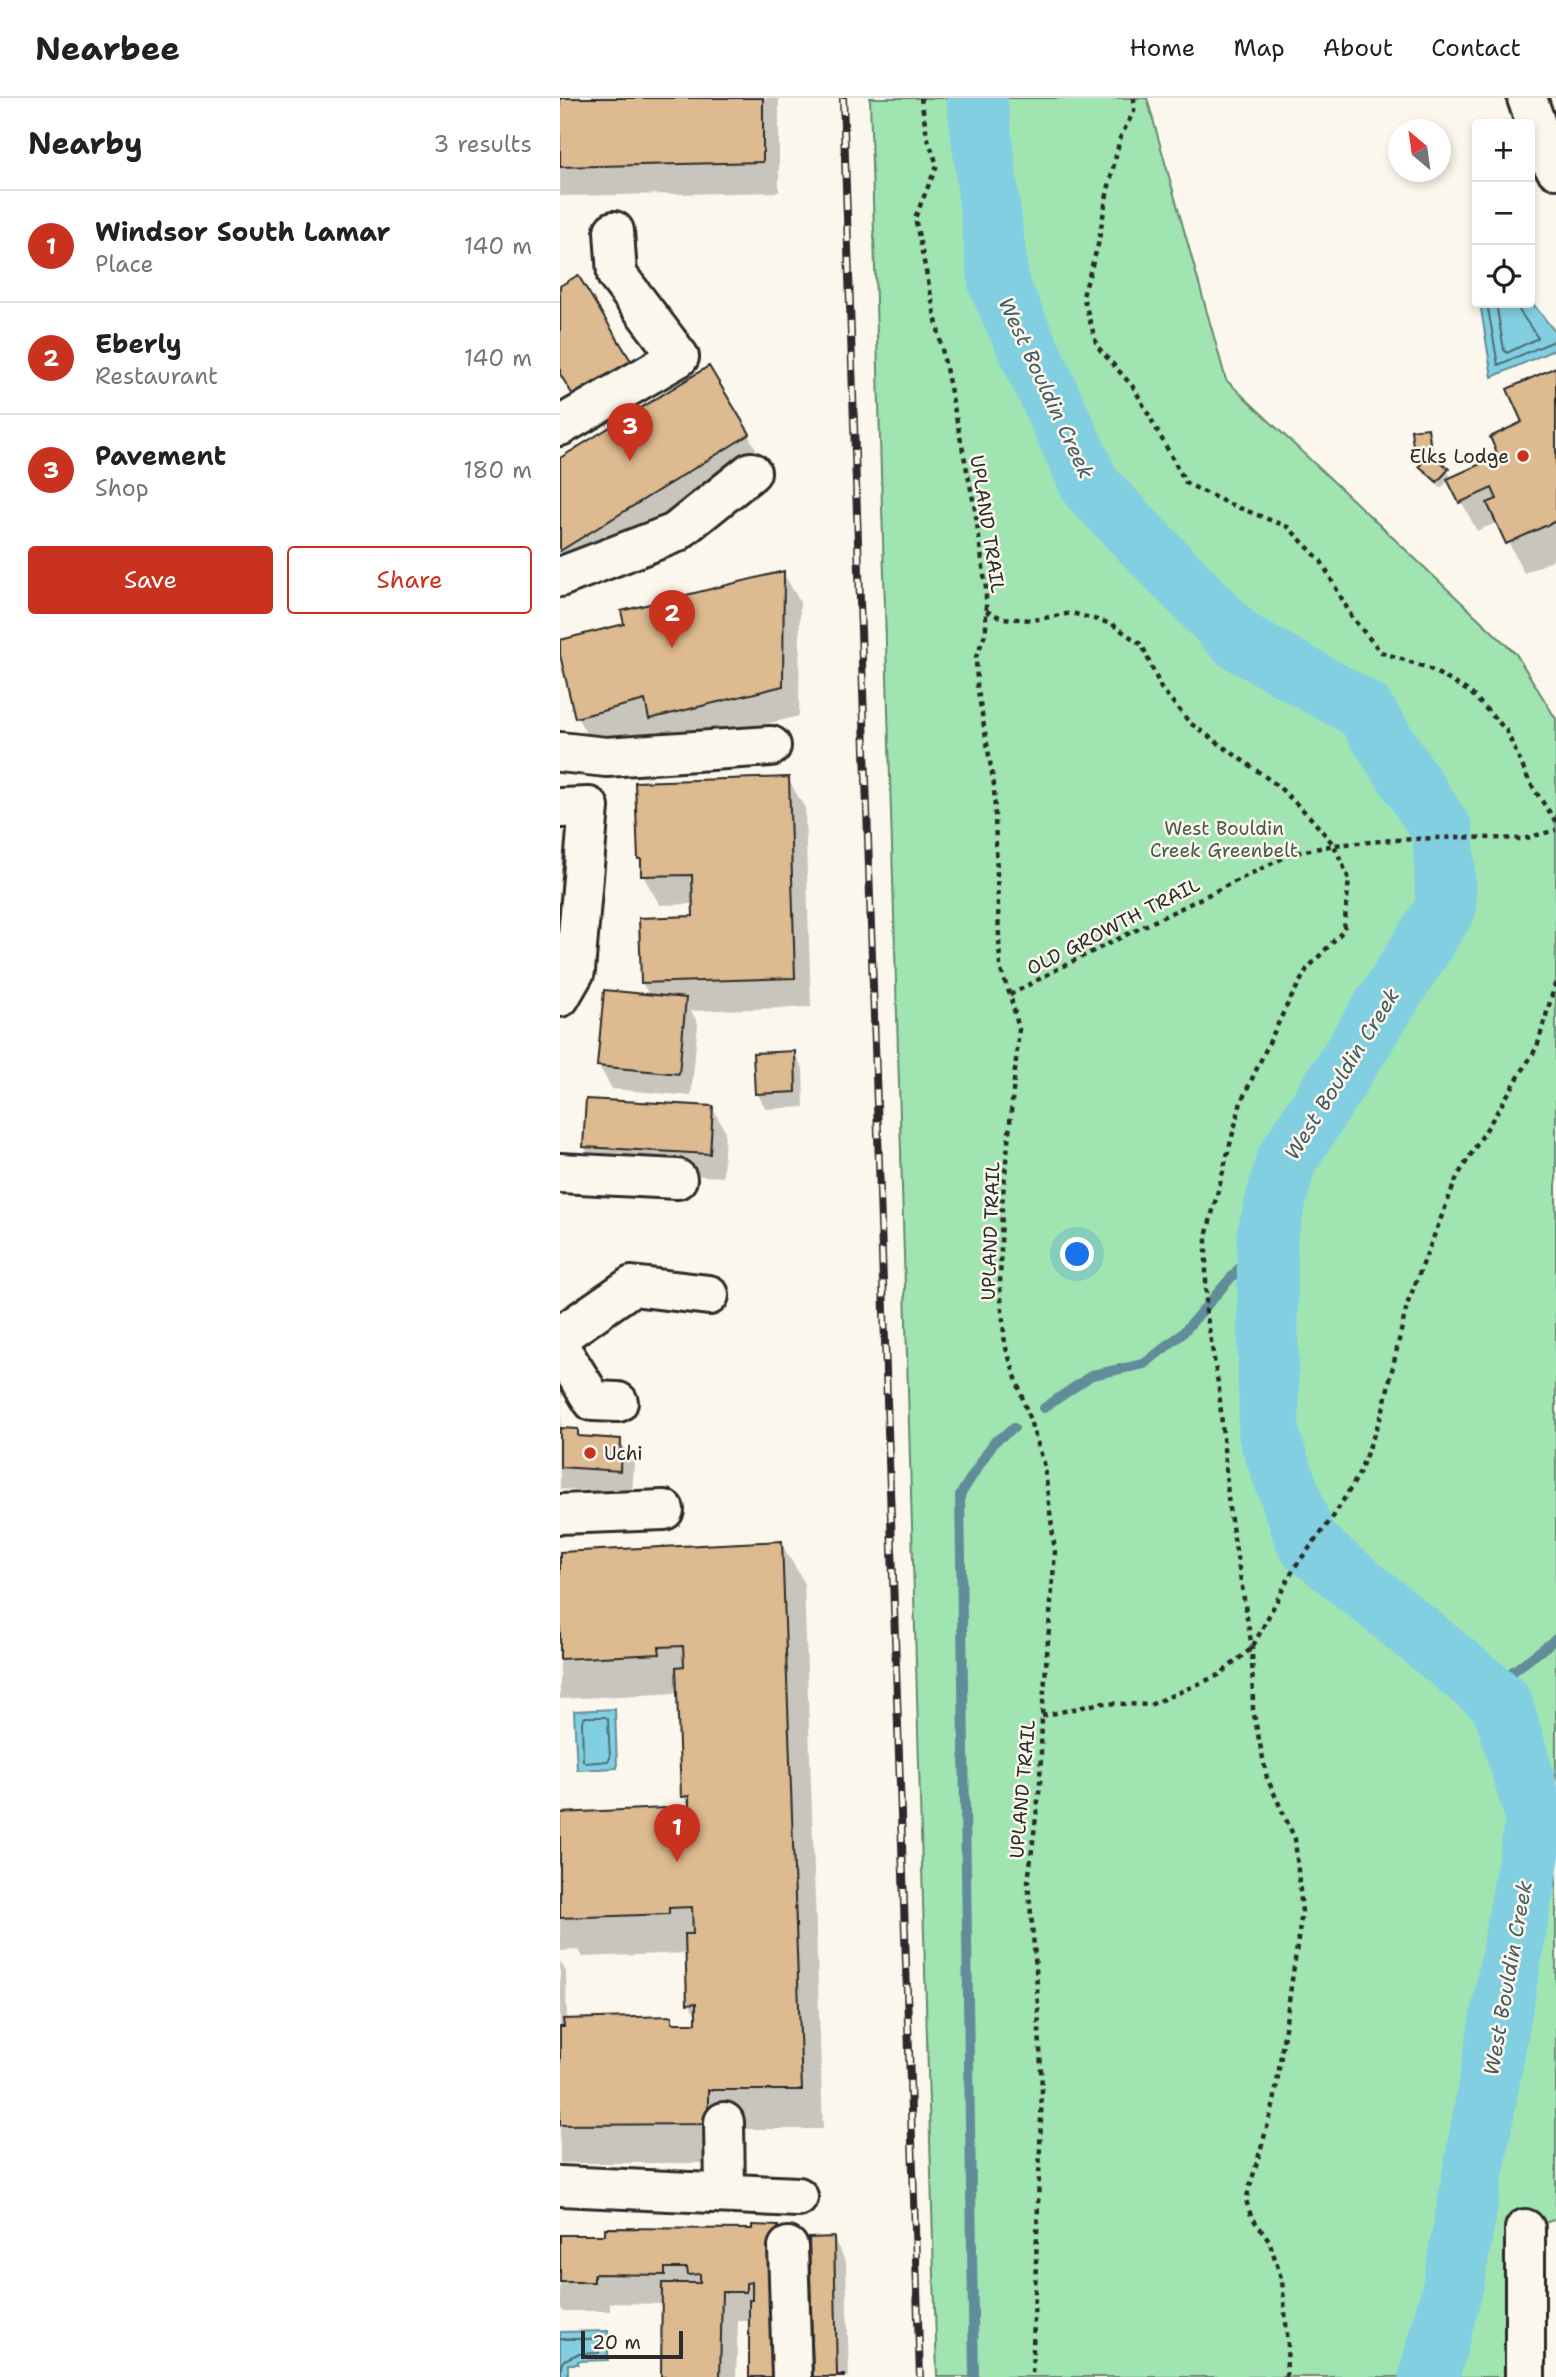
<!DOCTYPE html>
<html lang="en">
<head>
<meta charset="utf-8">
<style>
	:root { --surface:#fff; --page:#f6f6f6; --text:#202124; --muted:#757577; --line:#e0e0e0; --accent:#c8321e }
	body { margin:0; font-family:"Shantell Sans",sans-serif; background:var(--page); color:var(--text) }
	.controls { position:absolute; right:21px; top:21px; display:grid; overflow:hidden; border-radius:7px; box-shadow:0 4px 10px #0003 }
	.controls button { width:63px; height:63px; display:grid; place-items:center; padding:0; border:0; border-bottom:2px solid var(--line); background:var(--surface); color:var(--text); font:35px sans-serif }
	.compass { position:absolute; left:828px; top:21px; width:63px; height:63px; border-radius:50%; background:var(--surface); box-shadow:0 4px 10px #0003; rotate:331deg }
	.scale { position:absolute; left:21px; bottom:18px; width:102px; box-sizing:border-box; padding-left:7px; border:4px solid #2b2b2b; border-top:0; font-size:19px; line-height:24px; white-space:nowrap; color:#2b2b2b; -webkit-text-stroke:5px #fbf7ec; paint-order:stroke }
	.you { position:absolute; left:518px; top:1157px; width:24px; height:24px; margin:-18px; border:5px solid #fff; border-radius:50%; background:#1a73e8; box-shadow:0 0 0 10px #1a73e833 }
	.badge { display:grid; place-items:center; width:46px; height:46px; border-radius:50%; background:var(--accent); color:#fff; font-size:23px; font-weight:700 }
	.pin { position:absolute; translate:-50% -58px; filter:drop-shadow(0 2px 4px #0008) }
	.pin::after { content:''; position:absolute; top:37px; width:24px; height:21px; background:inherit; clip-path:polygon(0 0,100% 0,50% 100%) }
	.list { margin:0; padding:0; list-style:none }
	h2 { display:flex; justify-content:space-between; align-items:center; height:91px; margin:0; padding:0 28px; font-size:30px }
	h2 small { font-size:23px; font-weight:400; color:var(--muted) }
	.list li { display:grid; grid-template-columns:46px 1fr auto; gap:21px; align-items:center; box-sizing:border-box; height:112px; padding:0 28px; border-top:2px solid var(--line) }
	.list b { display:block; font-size:26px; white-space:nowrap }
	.list p { margin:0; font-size:23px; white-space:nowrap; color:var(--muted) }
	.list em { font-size:23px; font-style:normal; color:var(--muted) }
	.actions { display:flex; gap:14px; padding:21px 28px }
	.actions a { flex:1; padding:16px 0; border:2px solid var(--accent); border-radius:7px; text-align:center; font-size:24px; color:var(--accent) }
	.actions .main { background:var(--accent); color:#fff }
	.icon { flex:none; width:38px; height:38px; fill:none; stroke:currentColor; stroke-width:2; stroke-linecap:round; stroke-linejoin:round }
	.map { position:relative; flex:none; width:996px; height:2279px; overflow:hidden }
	header { display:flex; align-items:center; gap:42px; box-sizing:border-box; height:98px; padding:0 35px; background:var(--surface); border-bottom:2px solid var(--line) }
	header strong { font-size:33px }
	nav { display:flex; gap:38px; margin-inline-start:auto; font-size:24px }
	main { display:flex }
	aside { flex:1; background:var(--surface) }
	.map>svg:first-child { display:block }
	.green { fill:#a0e5b1; stroke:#66886e; stroke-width:2 }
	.water { fill:#83cfe2; stroke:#608d99; stroke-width:2 }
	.shadow { fill:#0003 }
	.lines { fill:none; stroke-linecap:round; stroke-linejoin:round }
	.shore { stroke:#4e6d74; stroke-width:2 }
	.stream { stroke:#608d99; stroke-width:10 }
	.river { stroke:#83cfe2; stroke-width:61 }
	.building { fill:#ddba8f; stroke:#2b2b2b; stroke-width:2 }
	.minor-casing { stroke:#2b2b2b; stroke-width:44 }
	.path { stroke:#2b2b2b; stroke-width:4.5; stroke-dasharray:5 5; stroke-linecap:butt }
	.minor { stroke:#fbf7ec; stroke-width:38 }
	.rail-casing { stroke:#2b2b2b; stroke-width:8 }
	.rail { stroke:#fbf7ec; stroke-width:5; stroke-dasharray:16; stroke-linecap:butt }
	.poi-dot { fill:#c8321e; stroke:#fbf7ec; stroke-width:2.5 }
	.labels { text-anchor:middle; stroke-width:5; stroke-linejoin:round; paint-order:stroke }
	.poi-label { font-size:19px; fill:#2b2b2b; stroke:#fbf7ec; text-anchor:end }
	.street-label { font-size:19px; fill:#2b2b2b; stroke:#fbf7ec }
	.park-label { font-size:19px; fill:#485a4c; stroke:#fbf7ec }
	.water-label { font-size:21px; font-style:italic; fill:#455c62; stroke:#fbf7ec }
</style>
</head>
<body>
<header>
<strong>Nearbee</strong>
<nav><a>Home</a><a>Map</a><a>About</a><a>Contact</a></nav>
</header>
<main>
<aside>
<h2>Nearby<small>3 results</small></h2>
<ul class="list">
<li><span class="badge">1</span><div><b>Windsor South Lamar</b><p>Place</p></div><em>140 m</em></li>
<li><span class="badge">2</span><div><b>Eberly</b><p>Restaurant</p></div><em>140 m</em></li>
<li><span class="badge">3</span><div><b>Pavement</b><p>Shop</p></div><em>180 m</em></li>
</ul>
<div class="actions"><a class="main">Save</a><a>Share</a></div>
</aside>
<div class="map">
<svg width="996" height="2279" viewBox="0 0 996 2279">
	<rect width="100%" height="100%" fill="#fbf7ec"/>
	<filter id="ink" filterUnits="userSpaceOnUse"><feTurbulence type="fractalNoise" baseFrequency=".0143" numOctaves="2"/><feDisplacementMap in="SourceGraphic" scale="14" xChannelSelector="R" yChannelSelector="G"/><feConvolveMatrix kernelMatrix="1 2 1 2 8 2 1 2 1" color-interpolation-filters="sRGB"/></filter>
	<g filter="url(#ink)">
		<path class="green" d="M310 0H587L666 282 956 556 996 621V2121L965 2132V2279H377Z"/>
		<path class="water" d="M409 0H428L440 191 412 37Z
			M970 202 996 235V251L932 279 920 205H970Z
			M55 1611 57 1670 17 1672 14 1613Z
			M48 2233V2262L18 2263V2266H8V2278H0V2234Z"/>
		<path class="shadow" d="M0 0H219V94L0 98Z
			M996 271V461L964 475 938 424 917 433 890 382 881 390 866 376 861 368 868 361 860 362 856 355 867 332 871 339 874 360 887 372 892 381 927 365 939 356 965 325Z
			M188 337 205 366 9 487 0 472V362Z
			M223 475 240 504 239 618 108 650 98 633 34 649 17 619 0 544 66 527Z
			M228 681 245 710 251 909 131 913 138 925 131 998 52 991 39 968 90 898 82 885 135 820 134 806 100 807 83 778V766L80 761Z
			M234 955 243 970 244 1009 206 1011 197 995Z
			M152 1009 165 1033 163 1079 38 1072 24 1049Z
			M0 1292 2 1297 1 1332 17 1333 21 1340 60 1343 74 1366 72 1396 0 1391Z
			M221 1445 244 1484 263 2031H170V2065H0V1863L6 1874 7 1923 111 1920 115 1927H138V1921L129 1905 127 1855 23 1859 19 1852 0 1853V1717L104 1712 109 1720 131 1719V1712L123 1698 119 1595 0 1601V1456Z
			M217 2129 234 2159 191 2279V2223H178L176 2279H103L104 2206 50 2205V2213H3L0 2208V2138L194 2133Z
			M273 2140 286 2164 289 2279H255Z"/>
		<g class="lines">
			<path class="shore" d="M927 205 938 267 994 243 996 245
				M936 205 944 252 947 255 978 240 954 205
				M25 1619H45L48 1621 50 1660 48 1663 26 1665 23 1663 22 1623Z
				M0 2241H38L41 2244 39 2255 18 2256 4 2262 1 2267V2279"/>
			<path class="stream" d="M484 1310 532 1277 584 1266 622 1236 707 1138
				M927 1593 996 1541
				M414 2279 400 1397 434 1344 454 1330"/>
			<path class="river" d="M417 0 439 187 531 389 678 542 804 612 883 734 886 810 726 1063 707 1138 709 1338 747 1445 942 1605 976 1720 893 2188 869 2279"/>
		</g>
		<path class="building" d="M0 0H203V64L0 69Z
			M18 177 76 271 19 307 0 276V188Z
			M149 268 190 336 0 453V360Z
			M996 269V423L946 446 927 405 937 401 932 390 899 405 887 381 925 364 924 361 937 355 930 339 962 324 947 291Z
			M868 330 871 353 854 356 851 332Z
			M871 355 889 371 877 384 859 368Z
			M224 473 223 588 89 621 85 602 15 620 0 557V542L64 526 61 513Z
			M229 679 235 880 81 885 79 820 133 818 132 777 81 778V761H78L75 684Z
			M44 892 126 900 119 976 37 968Z
			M235 953 236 994 195 996 193 955Z
			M26 1001 153 1008 150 1056 23 1049Z
			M0 1330 18 1331V1338L61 1341 60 1373 0 1369Z
			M222 1443 242 1992H148V2026L0 2027V1929H4L3 1921 112 1918V1925H136V1905L127 1906 125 1836H133L132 1809 109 1810V1816L0 1820V1715L105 1710 106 1718 129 1717V1698L121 1699 116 1569 124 1568 123 1548 99 1549 100 1556 0 1561V1454Z
			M192 2127 218 2128 214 2279H189V2202H192V2184L186 2185V2194H162L160 2279H101L102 2185H140V2176L128 2177 127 2170H105V2177L34 2176V2184H0V2137H45V2130L192 2131Z
			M274 2139 277 2277H284V2279H253L249 2140Z"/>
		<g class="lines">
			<defs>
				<path id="minor" d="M967 0 986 56 996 71
					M0 328 119 259 57 177 54 133
					M0 479 115 435 191 374
					M0 654 46 659 211 648
					M0 710 29 709 15 873 0 899
					M0 1075 117 1081
					M0 1238 72 1188 149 1197
					M0 1250 33 1303 58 1304
					M0 1416 104 1412
					M164 2024 165 2094
					M0 2088 238 2099
					M965 2131V2279
					M228 2149 232 2279"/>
			</defs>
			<use href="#minor" class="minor-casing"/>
			<path class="path" d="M361 0 367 38 377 67 355 120 415 411 426 491V534L416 559 417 587 434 687 440 870 450 897 459 931 442 1107 440 1189 445 1247 484 1365 495 1454 482 1618 480 1687 468 1784 476 1870 482 1991 472 2279
				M574 0V13L560 40 546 101 538 147 523 198 537 248 574 290 626 385 667 405 728 429 761 463 793 521 821 554 868 570 910 594 946 632 970 685 996 724
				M426 513 442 520 473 522 512 515 552 526 582 547 601 590 630 625 717 687 749 718 774 747 789 781 784 832 747 871 725 911 681 1004 646 1139V1213L659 1291 669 1410 692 1550 693 1612 707 1680 735 1741 742 1814 714 2005 686 2102 691 2118 709 2142 722 2183 728 2246 726 2279
				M450 897 505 867 731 756 774 747 834 742 899 739 963 741 996 732
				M482 1618 541 1605 590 1607 659 1577 692 1550 734 1470 773 1419 798 1378 822 1316 847 1207 897 1079 977 949 996 883"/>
			<use href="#minor" class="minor"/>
			<defs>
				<path id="rail" d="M283 0 360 2279"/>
			</defs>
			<use href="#rail" class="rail-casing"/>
			<use href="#rail" class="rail"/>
		</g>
	</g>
	<g class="poi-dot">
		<circle cx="963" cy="358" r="7"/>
		<circle cx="30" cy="1355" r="7"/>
	</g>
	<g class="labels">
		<g class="poi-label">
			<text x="949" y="365">Elks Lodge</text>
			<text x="44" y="1362" text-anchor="start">Uchi</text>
		</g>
		<g class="street-label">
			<text transform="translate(428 426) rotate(81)" y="7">UPLAND TRAIL</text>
			<text transform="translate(553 828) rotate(-27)" y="7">OLD GROWTH TRAIL</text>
			<text transform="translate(430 1133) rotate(-88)" y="7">UPLAND TRAIL</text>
			<text transform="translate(462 1691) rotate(-85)" y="7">UPLAND TRAIL</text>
		</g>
		<g class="park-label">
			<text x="664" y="737">West Bouldin<tspan x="664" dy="22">Creek Greenbelt</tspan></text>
		</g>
		<g class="water-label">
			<text transform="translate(486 290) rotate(65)" y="7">West Bouldin Creek</text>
			<text transform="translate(782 976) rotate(-58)" y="7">West Bouldin Creek</text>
			<text transform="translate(948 1880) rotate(-80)" y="7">West Bouldin Creek</text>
		</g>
	</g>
</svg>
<div class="controls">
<button>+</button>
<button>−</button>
<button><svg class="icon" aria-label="locate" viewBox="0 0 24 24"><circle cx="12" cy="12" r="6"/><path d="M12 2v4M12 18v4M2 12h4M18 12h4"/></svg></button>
</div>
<svg class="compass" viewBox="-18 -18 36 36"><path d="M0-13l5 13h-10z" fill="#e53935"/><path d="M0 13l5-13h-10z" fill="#757577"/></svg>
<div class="scale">20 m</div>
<div class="you"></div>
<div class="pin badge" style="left:117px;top:1764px">1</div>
<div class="pin badge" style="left:112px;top:550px">2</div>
<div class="pin badge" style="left:70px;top:363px">3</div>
</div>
</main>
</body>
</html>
